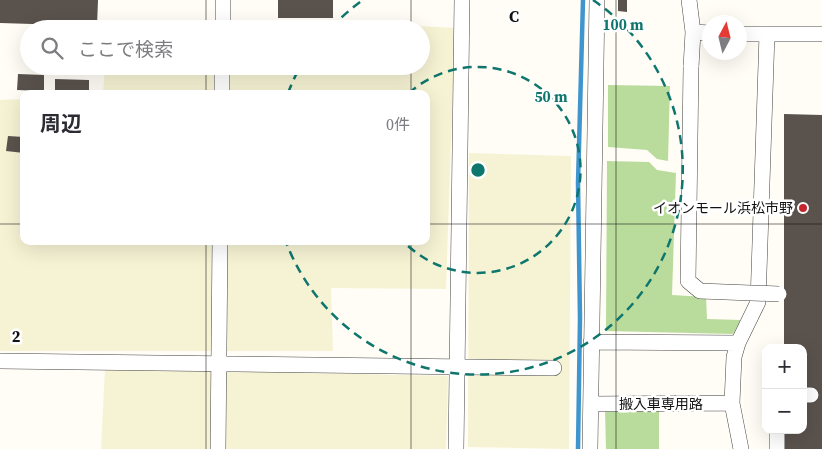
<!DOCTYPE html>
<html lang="ja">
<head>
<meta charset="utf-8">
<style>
	:root { --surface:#fff; --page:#f2f2f3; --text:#2b2b33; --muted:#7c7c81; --line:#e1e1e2 }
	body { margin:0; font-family:"Source Serif 4","Noto Sans JP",serif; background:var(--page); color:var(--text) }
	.controls { position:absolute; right:15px; bottom:15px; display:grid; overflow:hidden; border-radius:10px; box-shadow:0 5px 20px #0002 }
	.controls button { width:45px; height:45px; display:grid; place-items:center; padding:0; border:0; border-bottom:1px solid var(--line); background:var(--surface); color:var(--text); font:25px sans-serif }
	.compass { position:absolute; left:702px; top:15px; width:45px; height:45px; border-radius:50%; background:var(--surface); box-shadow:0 5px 20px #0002; rotate:7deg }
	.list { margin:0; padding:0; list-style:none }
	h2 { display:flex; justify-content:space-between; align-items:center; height:65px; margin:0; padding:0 20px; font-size:21px }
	h2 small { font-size:16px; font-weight:400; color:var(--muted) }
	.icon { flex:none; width:28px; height:28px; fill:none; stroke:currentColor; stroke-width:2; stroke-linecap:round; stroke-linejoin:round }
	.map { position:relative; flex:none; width:822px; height:449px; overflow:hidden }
	.search { position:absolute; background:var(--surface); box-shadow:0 5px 20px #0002; left:20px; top:20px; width:410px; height:55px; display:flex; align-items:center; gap:12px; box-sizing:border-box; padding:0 18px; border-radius:28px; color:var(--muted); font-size:19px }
	.panel { position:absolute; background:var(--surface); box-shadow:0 5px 20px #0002; left:20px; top:90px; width:410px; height:155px; border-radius:10px }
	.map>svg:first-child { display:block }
	.farmland { fill:#f6f3d4 }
	.forest { fill:#b9dc9c }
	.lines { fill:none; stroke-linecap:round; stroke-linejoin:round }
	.stream { stroke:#3f96cf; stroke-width:4.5 }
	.building { fill:#5a524d }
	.minor-casing { stroke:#444; stroke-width:16 }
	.minor { stroke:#fff; stroke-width:15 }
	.minor-bridge-casing { stroke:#444; stroke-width:16; stroke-linecap:butt }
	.minor-bridge { stroke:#fff; stroke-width:15 }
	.grid { fill:none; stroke:#111; stroke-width:1; stroke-opacity:0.55 }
	.ring { fill:none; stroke:#0f766e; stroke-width:2.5; stroke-dasharray:9 6 }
	.poi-dot { fill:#c4262e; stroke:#fff; stroke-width:2 }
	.labels { text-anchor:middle; stroke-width:5; stroke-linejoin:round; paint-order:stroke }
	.poi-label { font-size:14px; fill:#111; stroke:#fff; text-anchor:end }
	.street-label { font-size:14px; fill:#111; stroke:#fff }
	.grid-label { font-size:16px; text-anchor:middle; font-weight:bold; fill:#111; stroke:#fff; stroke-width:5; stroke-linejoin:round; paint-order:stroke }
	.centre { fill:#0f766e; stroke:#fff; stroke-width:2.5 }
	.ring-label { font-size:15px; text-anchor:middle; font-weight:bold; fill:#0f766e; stroke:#fff; stroke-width:5; stroke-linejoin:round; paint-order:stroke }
</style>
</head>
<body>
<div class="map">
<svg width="822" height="449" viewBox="0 0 822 449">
	<rect width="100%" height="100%" fill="#fffdf5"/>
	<path class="farmland" d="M335 21 455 28 446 289 331 288 333 351H0V100L24 99V241H426V94H103L105 66H421V29H230Z
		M469 153 571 156 569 449 468 447Z
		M105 368 448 376 446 449H101Z"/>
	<path class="forest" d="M608 85 670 86 668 161 657 159 647 150 608 147Z
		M607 161 649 162 657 170 676 173 672 295 706 297 707 319 741 320 733 334 606 331Z
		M659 409V449H606L605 410Z"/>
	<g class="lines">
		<path class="stream" d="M578 449 580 318 578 183 583 0"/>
	</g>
	<path class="building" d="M0 0H98L97 26 0 23Z
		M278 0H333V18H278Z
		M618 0H627V12L618 11Z
		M18 74 44 75V91L17 90Z
		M55 79 89 80V93L55 92Z
		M784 114 822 115V449H784V430H803V348H784Z
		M8 136 24 137V153L6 151Z"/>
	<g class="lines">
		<defs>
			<path id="minor" d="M689 0 693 32 691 67
				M223 29V0
				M693 32 710 33
				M740 34H822
				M222 94V66
				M591 342 738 343
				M0 361 554 368
				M803 395H811
				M591 404 732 403
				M218 449 220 241
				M456 449 462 0
				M590 449 597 0
				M741 449 732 403 734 357 738 343 758 302 767 34
				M777 449V430"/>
		</defs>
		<use href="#minor" class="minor-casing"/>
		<use href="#minor" class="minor"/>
		<defs>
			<path id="minor-bridge" d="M691 67 688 281 700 291 779 294"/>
		</defs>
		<use href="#minor-bridge" class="minor-bridge-casing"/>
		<use href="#minor-bridge" class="minor-bridge"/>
	</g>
	<path class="grid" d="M206 0V29M411 0V29M616 0V449M206 66V94M411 66V94M0 224H24M426 224H822M206 241V449M411 241V449"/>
	<g class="ring">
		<path d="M409 93A103 103 0 1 1 404 242"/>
		<path d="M288 93A205 205 0 0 1 300 67M331 28A205 205 0 0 1 363 0M593 0A205 205 0 1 1 286 242"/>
	</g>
	<circle class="poi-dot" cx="803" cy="208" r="5"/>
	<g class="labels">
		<g class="poi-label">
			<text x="793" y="213">イオンモール浜松市野</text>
		</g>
		<g class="street-label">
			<text x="661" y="409">搬入車専用路</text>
		</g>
	</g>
	<g class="grid-label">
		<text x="514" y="22">C</text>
		<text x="16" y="342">2</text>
	</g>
	<circle cx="478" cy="170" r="8" class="centre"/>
	<g class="ring-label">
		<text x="623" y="30">100 m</text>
		<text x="551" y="102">50 m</text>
	</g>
</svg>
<div class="controls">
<button>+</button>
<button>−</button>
</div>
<svg class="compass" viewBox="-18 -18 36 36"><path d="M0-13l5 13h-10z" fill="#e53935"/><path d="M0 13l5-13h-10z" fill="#7c7c81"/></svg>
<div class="search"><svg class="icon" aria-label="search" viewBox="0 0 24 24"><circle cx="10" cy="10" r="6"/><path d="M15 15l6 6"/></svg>ここで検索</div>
<section class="panel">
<h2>周辺<small>0件</small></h2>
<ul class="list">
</ul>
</section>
</div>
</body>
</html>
